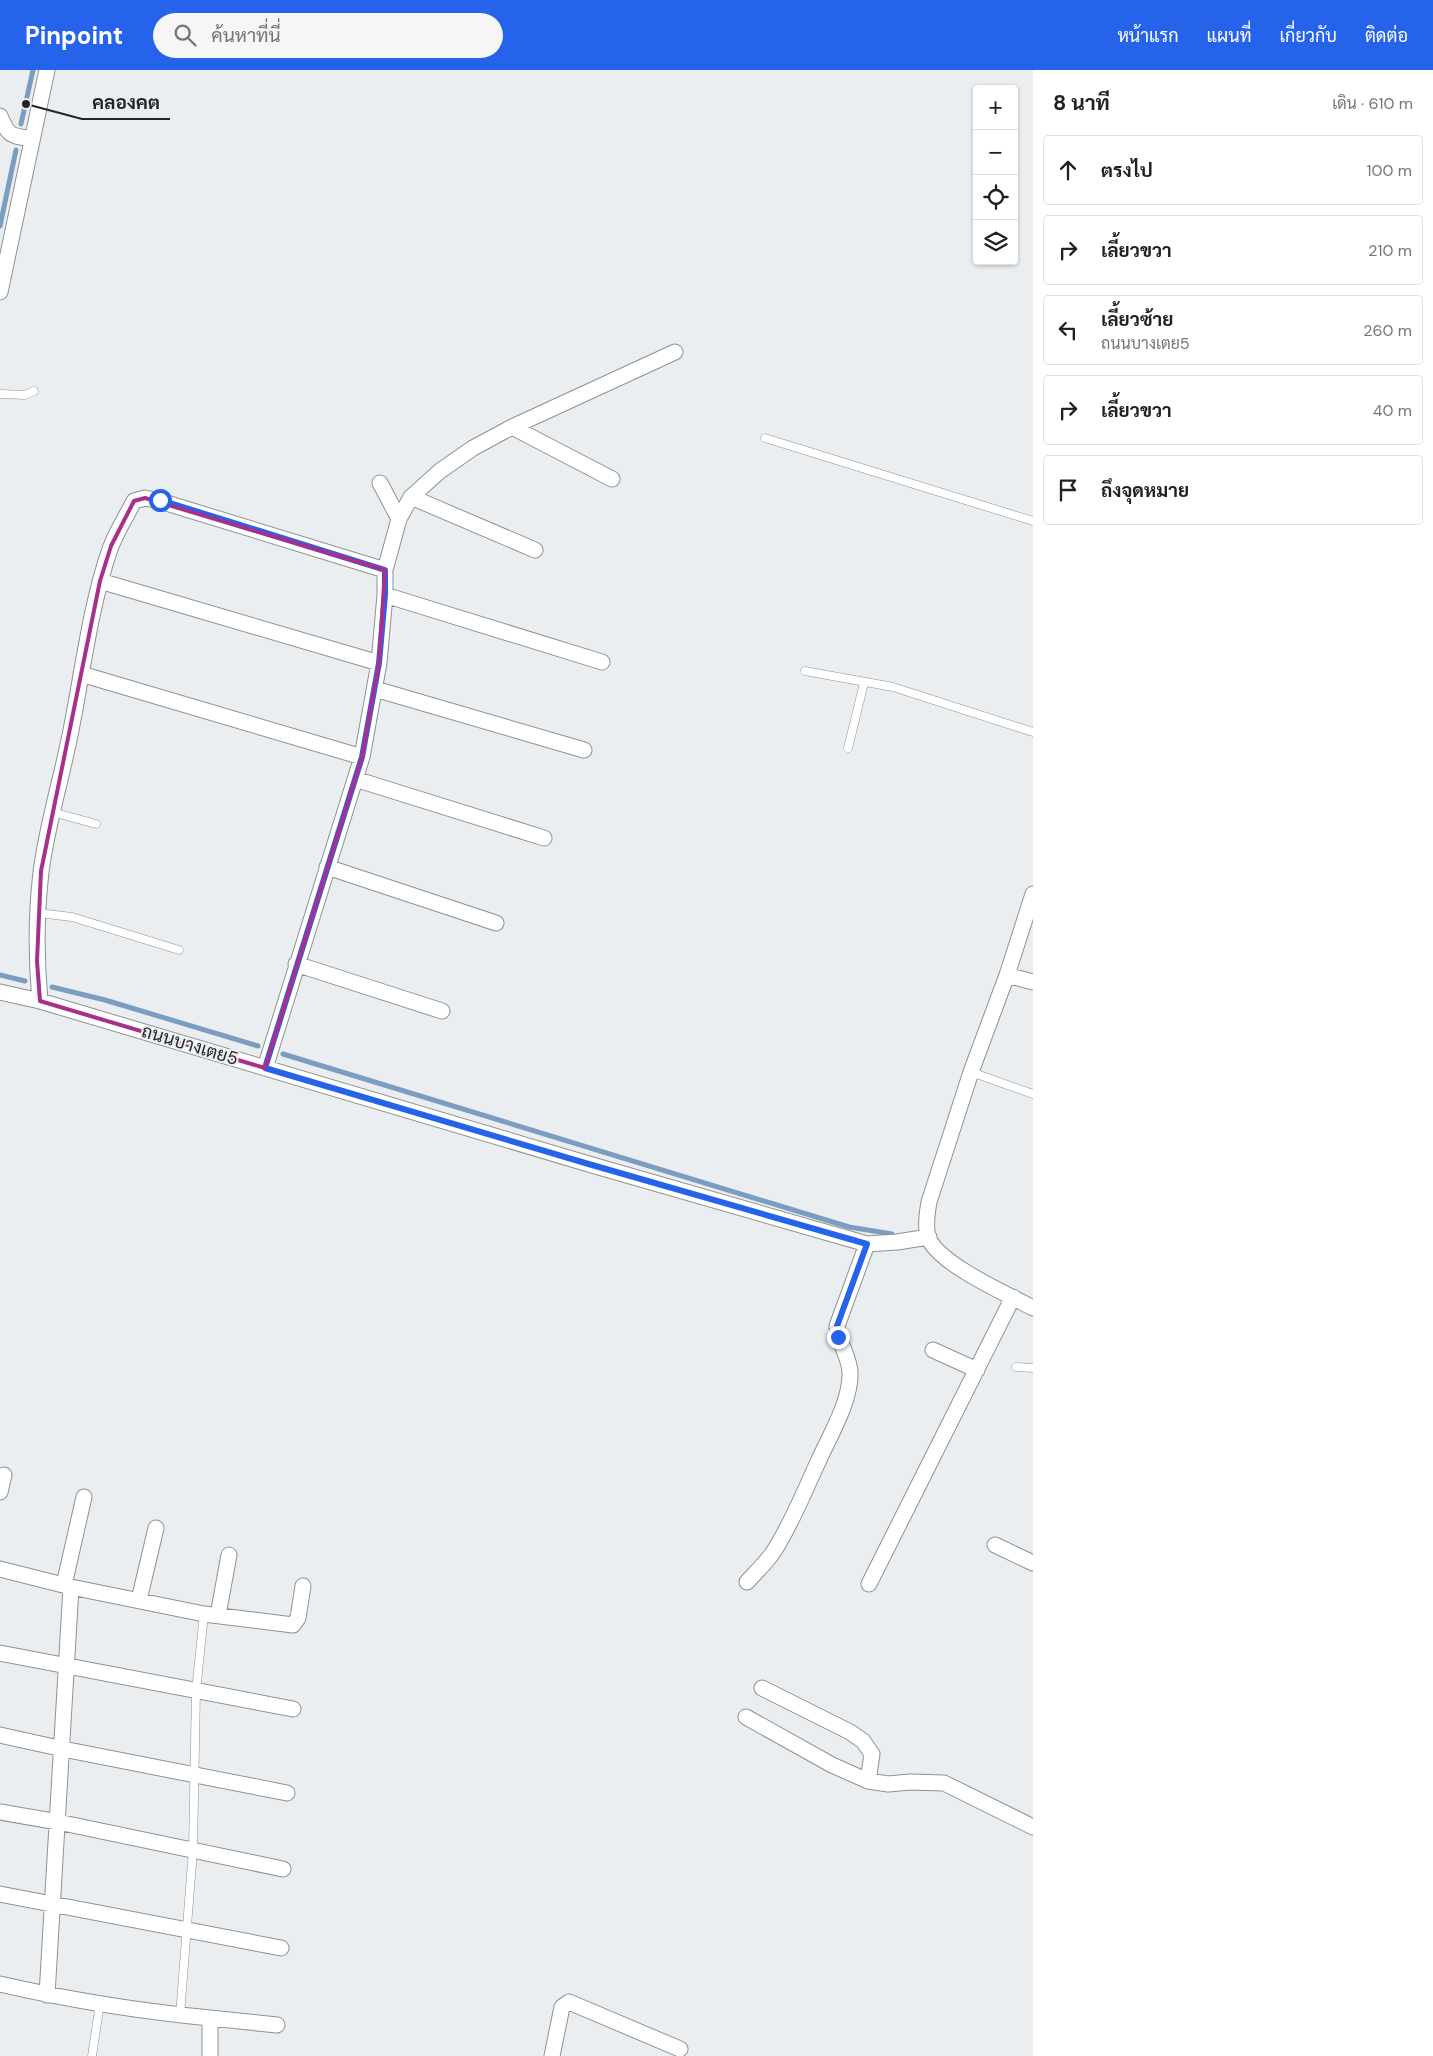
<!DOCTYPE html>
<html lang="th">
<head>
<meta charset="utf-8">
<style>
	:root { --surface:#fff; --page:#f6f6f6; --text:#202124; --muted:#757577; --line:#e0e0e0; --accent:#2563eb }
	body { margin:0; font-family:"DM Sans",Sarabun,sans-serif; background:var(--page); color:var(--text) }
	.controls { position:absolute; right:15px; top:15px; display:grid; overflow:hidden; border-radius:5px; box-shadow:0 1px 4px #0004 }
	.controls button { width:45px; height:45px; display:grid; place-items:center; padding:0; border:0; border-bottom:1px solid var(--line); background:var(--surface); color:var(--text); font:25px sans-serif }
	.stop { position:absolute; width:15px; height:15px; margin:-11px; border:4px solid #2563eb; border-radius:50%; background:#fff }
	.stop.end { background:#2563eb; border-color:#fff; box-shadow:0 1px 5px #0008 }
	.list { margin:0; padding:0; list-style:none }
	h2 { display:flex; justify-content:space-between; align-items:center; height:65px; margin:0; padding:0 20px; font-size:21px }
	h2 small { font-size:16px; font-weight:400; color:var(--muted) }
	.list li { display:grid; grid-template-columns:32px 1fr auto; gap:15px; align-items:center; box-sizing:border-box; height:70px; margin:0 10px 10px; padding:0 10px; border:1px solid var(--line); border-radius:5px }
	.list b { display:block; font-size:19px; white-space:nowrap }
	.list p { margin:0; font-size:16px; white-space:nowrap; color:var(--muted) }
	.list em { font-size:16px; font-style:normal; color:var(--muted) }
	.icon { flex:none; width:28px; height:28px; fill:none; stroke:currentColor; stroke-width:2; stroke-linecap:round; stroke-linejoin:round }
	.map { position:relative; flex:none; width:1033px; height:1986px; overflow:hidden }
	header { display:flex; align-items:center; gap:30px; box-sizing:border-box; height:70px; padding:0 25px; background:var(--accent); color:#fff }
	header strong { font-size:24px }
	nav { display:flex; gap:28px; margin-inline-start:auto; font-size:18px }
	.search { width:350px; height:45px; background:var(--page); display:flex; align-items:center; gap:12px; box-sizing:border-box; padding:0 18px; border-radius:28px; color:var(--muted); font-size:19px }
	main { display:flex }
	aside { flex:1; background:var(--surface) }
	.map>svg:first-child { display:block }
	.lines { fill:none; stroke-linecap:round; stroke-linejoin:round }
	.stream { stroke:#7a9dc0; stroke-width:5 }
	.lane-casing { stroke:#8f9193; stroke-width:9 }
	.street-casing { stroke:#8f9193; stroke-width:17 }
	.lane { stroke:#fff; stroke-width:8 }
	.street { stroke:#fff; stroke-width:15 }
	.route { stroke:#2563eb; stroke-width:6 }
	.marked { fill:none; stroke:#a7318a; stroke-width:4; stroke-linejoin:round }
	.labels { text-anchor:middle; stroke-width:4; stroke-linejoin:round; paint-order:stroke }
	.street-label { font-size:18px; fill:#232425; stroke:#ebeef0 }
	.leader { fill:none; stroke:#232425; stroke-width:2 }
	.callout-dot { fill:#232425; stroke:#ebeef0; stroke-width:2 }
	.callout-label { font-size:19px; text-anchor:middle; font-weight:bold; fill:#232425; stroke:#ebeef0; stroke-width:4; stroke-linejoin:round; paint-order:stroke }
</style>
</head>
<body>
<header>
<strong>Pinpoint</strong>
<div class="search"><svg class="icon" aria-label="search" viewBox="0 0 24 24"><circle cx="10" cy="10" r="6"/><path d="M15 15l6 6"/></svg>ค้นหาที่นี่</div>
<nav><a>หน้าแรก</a><a>แผนที่</a><a>เกี่ยวกับ</a><a>ติดต่อ</a></nav>
</header>
<main>
<div class="map">
<svg width="1033" height="1986" viewBox="0 0 1033 1986">
	<rect width="100%" height="100%" fill="#ebeef0"/>
	<g class="lines">
		<path class="stream" d="M21 54 33 0
			M0 156 16 80
			M0 905 25 911
			M52 917 105 930 258 976
			M283 984 849 1157 892 1164"/>
		<defs>
			<path id="lane" d="M0 324 25 325 34 321
				M765 368 1033 451
				M805 601 893 617 1033 662
				M848 678 864 613
				M52 742 96 754
				M38 843 72 847 179 880
				M971 1002 1033 1024
				M1016 1297 1033 1298
				M180 1945 193 1780 196 1621 204 1544
				M92 1986 100 1933"/>
			<path id="street" d="M0 46C9 67 10 65 32 69
				M0 222 47 0
				M512 357 612 409
				M380 413 399 449
				M411 427 535 480
				M100 511 379 593
				M385 525 602 592
				M81 604 362 687
				M375 619 584 680
				M355 709 544 768
				M327 797 496 853
				M1033 824 1007 905 971 1002 929 1132C927 1143 925 1156 928 1167 938 1194 1007 1224 1033 1238
				M296 894 442 941
				M1007 905 1033 912
				M0 922 40 931 592 1095 867 1174 897 1172 929 1167
				M40 931C36 888 36 845 41 802 47 754 62 708 71 660 83 600 90 537 110 479 116 462 126 447 134 431L145 428 160 431 385 500
				M265 998 362 687 379 593 385 525V500L399 449 411 427 440 401 473 378 512 357 675 282
				M933 1280 977 1300
				M0 1422 4 1405
				M995 1475 1033 1493
				M0 1499 71 1517 204 1544 293 1555 298 1548 303 1516
				M747 1512C756 1502 767 1492 774 1481 792 1453 804 1422 818 1392 829 1367 851 1331 850 1303 850 1287 838 1273 837 1256L867 1174
				M869 1514 1013 1227
				M64 1515 84 1427
				M139 1530 156 1458
				M218 1545 229 1485
				M0 1583 293 1639
				M762 1618 850 1662 863 1671 872 1684 868 1711
				M746 1647 832 1695 868 1711 888 1714 910 1712 944 1713 1033 1757
				M0 1665 63 1679 287 1723
				M0 1742 58 1752 283 1799
				M0 1824 281 1878
				M0 1914C69 1930 139 1941 210 1948V1986
				M47 1925 71 1517
				M210 1948 277 1955
				M552 1986 562 1937 569 1932 680 1979"/>
		</defs>
		<use href="#lane" class="lane-casing"/>
		<use href="#street" class="street-casing"/>
		<use href="#lane" class="lane"/>
		<use href="#street" class="street"/>
	</g>
	<g class="lines">
		<path class="route" d="M160 430 385 500V525L379 593 362 687 265 998 592 1095 867 1174 837 1256 838 1267"/>
	</g>
	<path class="marked" d="M145 428 385 500 379 593 362 687 265 998 40 931 37 891 41 801 100 511 111 476 134 431Z"/>
	<g class="labels">
		<g class="street-label">
			<text transform="translate(190 975) rotate(17)" y="6">ถนนบางเตย5</text>
		</g>
	</g>
	<path class="leader" d="M26 34L82 49H170"/>
	<circle class="callout-dot" cx="26" cy="34" r="5"/>
	<g class="callout-label">
		<text x="126" y="39">คลองคต</text>
	</g>
</svg>
<div class="controls">
<button>+</button>
<button>−</button>
<button><svg class="icon" aria-label="locate" viewBox="0 0 24 24"><circle cx="12" cy="12" r="6"/><path d="M12 2v4M12 18v4M2 12h4M18 12h4"/></svg></button>
<button><svg class="icon" aria-label="layers" viewBox="0 0 24 24"><path d="M12 4l9 5-9 5-9-5zM3 14l9 5 9-5"/></svg></button>
</div>
<div class="stop" style="left:160px;top:430px"></div>
<div class="stop end" style="left:838px;top:1267px"></div>
</div>
<aside>
<h2>8 นาที<small>เดิน · 610 m</small></h2>
<ul class="list">
<li><svg class="icon" aria-label="ahead" viewBox="0 0 24 24"><path d="M12 20V5M6 11l6-6 6 6"/></svg><div><b>ตรงไป</b></div><em>100 m</em></li>
<li><svg class="icon" aria-label="right" viewBox="0 0 24 24"><path d="M7 20v-9h11M14 6l5 5-5 5"/></svg><div><b>เลี้ยวขวา</b></div><em>210 m</em></li>
<li><svg class="icon" aria-label="left" viewBox="0 0 24 24"><path d="M17 20v-9H6M10 6l-5 5 5 5"/></svg><div><b>เลี้ยวซ้าย</b><p>ถนนบางเตย5</p></div><em>260 m</em></li>
<li><svg class="icon" aria-label="right" viewBox="0 0 24 24"><path d="M7 20v-9h11M14 6l5 5-5 5"/></svg><div><b>เลี้ยวขวา</b></div><em>40 m</em></li>
<li><svg class="icon" aria-label="arrive" viewBox="0 0 24 24"><path d="M6 21V4h12l-3 4 3 4H6"/></svg><div><b>ถึงจุดหมาย</b></div></li>
</ul>
</aside>
</main>
</body>
</html>
